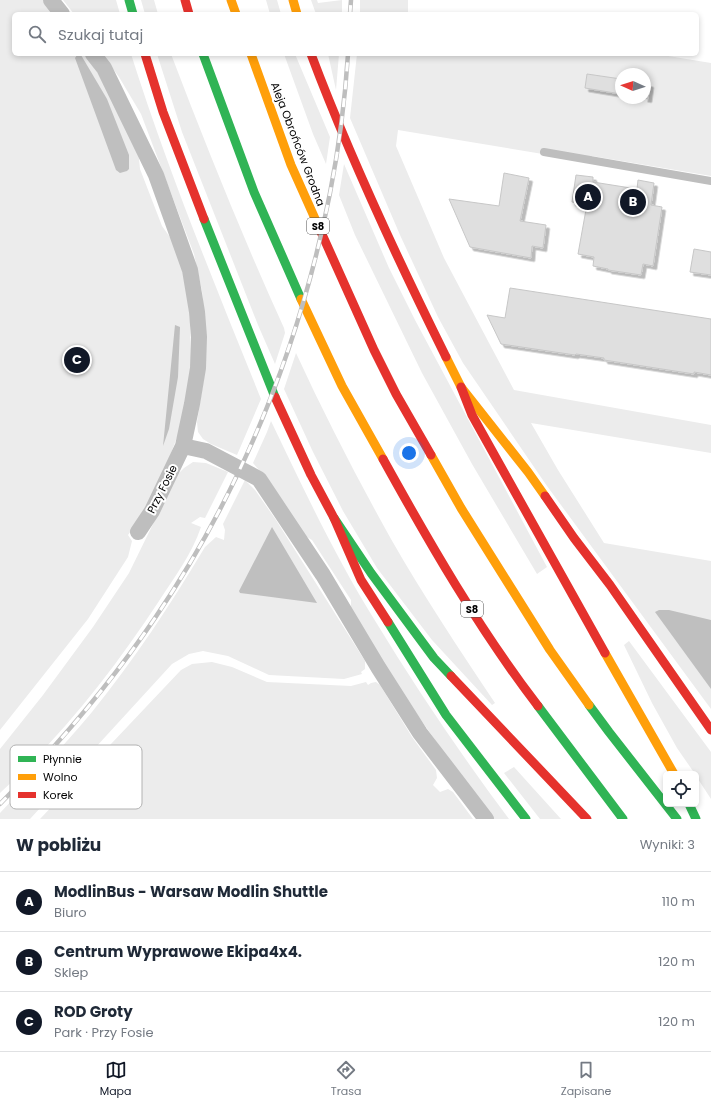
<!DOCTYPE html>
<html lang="pl">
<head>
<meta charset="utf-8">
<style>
	:root { --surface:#fff; --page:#f2f2f3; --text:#1f2937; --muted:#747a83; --line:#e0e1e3; --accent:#111827 }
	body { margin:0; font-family:Poppins,sans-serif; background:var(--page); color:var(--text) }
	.controls { position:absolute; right:12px; bottom:12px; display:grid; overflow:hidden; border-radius:6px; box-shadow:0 2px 6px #0003 }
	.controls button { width:36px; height:36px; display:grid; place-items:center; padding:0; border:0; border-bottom:1px solid var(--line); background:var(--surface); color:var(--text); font:20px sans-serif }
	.compass { position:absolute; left:615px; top:68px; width:36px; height:36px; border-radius:50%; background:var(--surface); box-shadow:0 2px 6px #0003; rotate:273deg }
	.you { position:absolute; left:409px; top:453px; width:14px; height:14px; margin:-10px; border:3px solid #fff; border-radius:50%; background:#1a73e8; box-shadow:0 0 0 6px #1a73e833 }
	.badge { display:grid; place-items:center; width:26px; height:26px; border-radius:50%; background:var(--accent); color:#fff; font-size:13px; font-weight:700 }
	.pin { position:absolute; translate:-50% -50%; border:2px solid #fff; box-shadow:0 1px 4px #0006 }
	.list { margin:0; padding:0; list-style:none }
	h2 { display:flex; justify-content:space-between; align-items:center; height:52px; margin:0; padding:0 16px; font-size:17px }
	h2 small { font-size:13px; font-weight:400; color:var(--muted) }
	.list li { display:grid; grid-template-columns:26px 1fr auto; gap:12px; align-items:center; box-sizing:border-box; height:60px; padding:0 16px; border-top:1px solid var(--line) }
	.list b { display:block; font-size:15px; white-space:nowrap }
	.list p { margin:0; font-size:13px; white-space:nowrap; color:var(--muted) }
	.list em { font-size:13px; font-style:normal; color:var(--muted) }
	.icon { flex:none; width:22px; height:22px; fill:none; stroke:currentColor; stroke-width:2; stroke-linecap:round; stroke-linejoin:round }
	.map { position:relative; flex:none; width:711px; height:819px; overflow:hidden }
	.search { position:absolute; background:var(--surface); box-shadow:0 2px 6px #0003; left:12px; right:12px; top:12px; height:44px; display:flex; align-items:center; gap:10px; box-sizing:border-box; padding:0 14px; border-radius:6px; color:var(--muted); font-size:15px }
	.sheet { height:232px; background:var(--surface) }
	nav { display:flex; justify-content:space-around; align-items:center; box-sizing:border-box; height:56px; border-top:1px solid var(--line); background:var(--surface); font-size:11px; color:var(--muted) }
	nav a { display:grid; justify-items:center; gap:2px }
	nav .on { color:var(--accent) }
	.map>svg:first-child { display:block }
	.green { fill:#ececec; fill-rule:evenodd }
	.water { fill:#bfbfbf }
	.building { fill:#dfdfdf; stroke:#c7c7c7; filter:url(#shadow) }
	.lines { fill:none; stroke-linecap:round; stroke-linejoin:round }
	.lane { stroke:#bebebe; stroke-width:8 }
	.street { stroke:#bebebe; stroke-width:16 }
	.fast { stroke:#30b455; stroke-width:9 }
	.slow { stroke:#ff9f0a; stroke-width:9 }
	.jam { stroke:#e5322d; stroke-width:9 }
	.rail-casing { stroke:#bebebe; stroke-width:4.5 }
	.rail { stroke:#fff; stroke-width:3; stroke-dasharray:9; stroke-linecap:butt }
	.labels { text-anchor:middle; stroke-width:4; stroke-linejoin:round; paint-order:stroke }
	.shield { fill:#fff; stroke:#4c4c4c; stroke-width:1 }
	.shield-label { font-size:10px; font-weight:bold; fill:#000 }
	.street-label { font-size:11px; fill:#000; stroke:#fff }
	.key { fill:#fff; stroke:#b2b2b2; stroke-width:1 }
	.key-label { font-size:11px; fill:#000 }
</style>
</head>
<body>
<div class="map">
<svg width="711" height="819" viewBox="0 0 711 819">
	<defs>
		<filter id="shadow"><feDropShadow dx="3.5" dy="3.5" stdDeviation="0" flood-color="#0004"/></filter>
	</defs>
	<rect width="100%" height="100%" fill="#fff"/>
	<path class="green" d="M0 0H43L55 14H14V54H85L93 64 138 149 140 169 162 226 172 240 181 265 187 291 190 321 191 369 180 429 161 480 145 512 128 535 132 541 128 557 88 619 0 730Z
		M63 0H116L120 14H74Z
		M141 0H154L158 14H145Z
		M266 0H277L281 14H270Z
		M311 0H317L318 3 342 0V14H316Z
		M360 0H408V12L417 14H360Z
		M102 54H131C168 171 215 285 261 399L237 455 211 444 203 439 198 432 197 422 205 371 206 337 202 291 194 254 141 114 119 77Z
		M157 54H171C206 146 243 238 284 328L285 333 275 364 258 325 182 132Z
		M284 54H295L330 137 326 164 313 134Z
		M328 54H339L336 90Z
		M357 54H656L711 63V176L592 156 591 162 398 130 396 146 444 258 514 390 711 425V453L531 423 558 470 604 543 711 561V709L547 486 463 363 438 317 400 235 350 118ZM621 74H645V98H621Z
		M344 164 389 268 415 320 547 567 537 574 472 464 422 373 355 235 339 195Z
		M296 353C325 416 357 478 391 539 423 595 459 649 495 703L492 705 432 640 377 568 343 511 313 452 284 389Z
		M271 421C303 488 335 556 374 619 416 688 461 755 509 819H491L402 693 351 608V600L312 540 304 535 265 477 253 463 267 432Z
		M193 462 206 463 228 472 205 518 200 517 191 523 201 527C192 554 174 578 159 601 113 671 62 736 0 793V749L43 695 93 627 129 573 177 475 184 468Z
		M245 480 255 490 276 520 365 661V669L361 672 362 674 344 679 269 675 228 656 203 651 189 654 172 664 30 819H0V813C31 780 63 747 92 712 134 660 171 604 205 547L216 537 224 540 225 530 223 524Z
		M629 641 711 752V799L696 776V774H695L677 748 652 703 624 645Z
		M212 662 232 667 267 682 351 686 366 682 368 685 371 683 376 682 380 685 412 737 436 770 437 778 433 785 440 792 448 789 453 792 473 819H40L181 670 192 664Z
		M514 767 561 819H540L504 773Z"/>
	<path class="water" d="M77 55H81L107 99 129 155V169L127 171 120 173 116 170 75 58Z
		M175 325 180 327 178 377 169 429 163 446Z
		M272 527 317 603 240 593 239 591Z
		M659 610H669L711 620V689L655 612Z"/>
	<path class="building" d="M587 74 621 79V94L585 88Z
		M645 83 650 84 648 99 644 98H645Z
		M504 173 529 178 520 221 546 225 543 248 532 246 531 258 470 247 449 199 499 206Z
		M576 175 593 177V182L637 189 638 180 654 183 651 205 662 207 653 266 643 264 641 275 608 270V269L593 266 594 257 578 254 587 204 572 202Z
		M694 249 711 252V275L690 272Z
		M510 288 711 319V375L694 372V374L604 360V358L576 354 575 355 501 344 487 315 505 318Z"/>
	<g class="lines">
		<path class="lane" d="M544 152 711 181"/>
		<path class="street" d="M51 0 62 14
			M93 54 104 68 156 175 190 270 197 312 199 337 198 368 192 404 183 446 152 511 138 532
			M183 446 206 451 259 479 323 575 378 667 420 733 486 819"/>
		<path class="fast" d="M129 0 133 14
			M203 54 254 192 301 299
			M204 219 275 397
			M334 518 371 573 434 658 451 676
			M388 622 446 715 526 819
			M589 705 609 732 677 819
			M538 706 623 819
			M689 804 696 819"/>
		<path class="slow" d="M231 0 236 14
			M293 0 297 14
			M251 54 291 165 321 232
			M301 299 342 386 383 459
			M446 357 461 387 528 472 545 496
			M431 455 461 508 550 650 589 705
			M605 653 674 774"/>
		<path class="jam" d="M185 0 189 14
			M145 54 163 112 204 219
			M311 54C350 158 397 258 446 357
			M321 232 374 350 396 394 431 455
			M461 387 472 415 605 653
			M275 397 311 475 334 518 361 580 388 622
			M383 459C430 544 479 629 538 706
			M545 496 574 538 610 585 711 730
			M451 676 587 819"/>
		<defs>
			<path id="rail" d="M350 14 351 0
				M0 804C57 746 109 686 155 618 242 490 300 345 330 193 339 147 345 101 348 54"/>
		</defs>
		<use href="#rail" class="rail-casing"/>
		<use href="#rail" class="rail"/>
	</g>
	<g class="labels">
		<g class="shield">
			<rect x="307" y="218" width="22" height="16" rx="3"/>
			<rect x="461" y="601" width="22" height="16" rx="3"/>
		</g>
		<g class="shield-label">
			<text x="318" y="230">S8</text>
			<text x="472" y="613">S8</text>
		</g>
		<g class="street-label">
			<text transform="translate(298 144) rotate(69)" y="4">Aleja Obrońców Grodna</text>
			<text transform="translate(162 489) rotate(-63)" y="4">Przy Fosie</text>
		</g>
	</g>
	<rect x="10" y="745" width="132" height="64" rx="6" class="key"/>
	<rect x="18" y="756" width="18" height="6" fill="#30b455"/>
	<rect x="18" y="774" width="18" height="6" fill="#ff9f0a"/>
	<rect x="18" y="792" width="18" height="6" fill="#e5322d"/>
	<g class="key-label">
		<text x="43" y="763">Płynnie</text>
		<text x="43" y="781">Wolno</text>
		<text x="43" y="799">Korek</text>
	</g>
</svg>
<div class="controls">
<button><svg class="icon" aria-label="locate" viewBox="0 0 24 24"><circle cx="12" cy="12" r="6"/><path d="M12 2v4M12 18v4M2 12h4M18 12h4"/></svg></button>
</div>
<svg class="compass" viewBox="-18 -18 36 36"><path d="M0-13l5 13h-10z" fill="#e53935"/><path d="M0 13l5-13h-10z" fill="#747a83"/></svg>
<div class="you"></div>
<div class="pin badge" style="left:588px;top:197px">A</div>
<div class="pin badge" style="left:633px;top:202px">B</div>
<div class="pin badge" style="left:77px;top:360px">C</div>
<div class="search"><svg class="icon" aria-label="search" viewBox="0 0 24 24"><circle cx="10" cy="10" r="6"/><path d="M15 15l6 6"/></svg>Szukaj tutaj</div>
</div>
<section class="sheet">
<h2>W pobliżu<small>Wyniki: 3</small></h2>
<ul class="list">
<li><span class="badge">A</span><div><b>ModlinBus - Warsaw Modlin Shuttle</b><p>Biuro</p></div><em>110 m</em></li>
<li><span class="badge">B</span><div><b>Centrum Wyprawowe Ekipa4x4.</b><p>Sklep</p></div><em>120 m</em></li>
<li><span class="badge">C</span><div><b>ROD Groty</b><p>Park · Przy Fosie</p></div><em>120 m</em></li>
</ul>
</section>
<nav>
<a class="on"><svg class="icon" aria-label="map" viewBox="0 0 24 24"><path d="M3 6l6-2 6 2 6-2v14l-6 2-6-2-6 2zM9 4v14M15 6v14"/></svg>Mapa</a>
<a><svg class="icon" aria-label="directions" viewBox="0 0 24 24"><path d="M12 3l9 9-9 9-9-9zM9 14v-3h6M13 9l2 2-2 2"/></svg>Trasa</a>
<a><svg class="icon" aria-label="saved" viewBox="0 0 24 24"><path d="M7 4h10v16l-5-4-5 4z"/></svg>Zapisane</a>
</nav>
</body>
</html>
